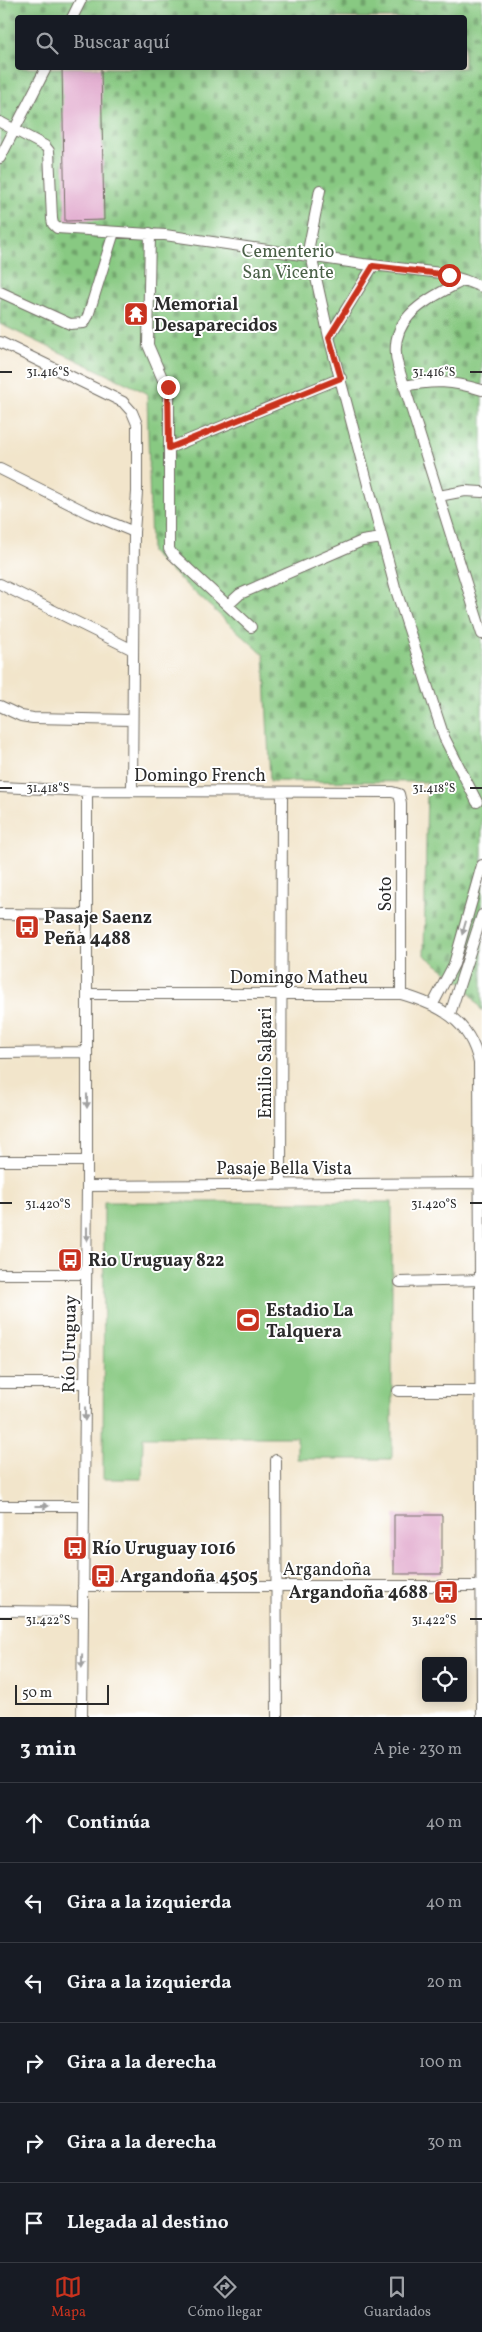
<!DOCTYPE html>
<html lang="es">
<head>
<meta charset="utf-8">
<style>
	:root { --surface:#171b24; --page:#20242c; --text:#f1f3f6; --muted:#9ea1a6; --line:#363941; --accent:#c8321e }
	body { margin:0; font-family:Vollkorn,serif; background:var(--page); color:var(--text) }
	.controls { position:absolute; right:15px; bottom:15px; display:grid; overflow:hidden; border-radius:5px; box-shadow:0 2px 12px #0003 }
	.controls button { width:45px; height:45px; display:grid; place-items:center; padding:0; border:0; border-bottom:1px solid var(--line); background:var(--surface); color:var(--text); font:25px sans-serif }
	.scale { position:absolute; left:15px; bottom:12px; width:94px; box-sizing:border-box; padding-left:5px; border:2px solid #2b2b2b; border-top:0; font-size:14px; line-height:18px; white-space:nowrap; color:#2b2b2b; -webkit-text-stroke:4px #fff; paint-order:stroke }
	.stop { position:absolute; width:15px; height:15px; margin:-11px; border:4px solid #c8321e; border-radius:50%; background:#fff }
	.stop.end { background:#c8321e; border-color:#fff; box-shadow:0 1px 5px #0008 }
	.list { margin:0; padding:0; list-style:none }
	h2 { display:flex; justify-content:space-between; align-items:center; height:65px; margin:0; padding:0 20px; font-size:21px }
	h2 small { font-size:16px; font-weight:400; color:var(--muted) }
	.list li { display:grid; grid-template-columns:32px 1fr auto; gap:15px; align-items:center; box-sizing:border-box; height:80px; padding:0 20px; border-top:1px solid var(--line) }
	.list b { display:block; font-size:19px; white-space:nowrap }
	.list em { font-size:16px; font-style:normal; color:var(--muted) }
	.icon { flex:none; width:28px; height:28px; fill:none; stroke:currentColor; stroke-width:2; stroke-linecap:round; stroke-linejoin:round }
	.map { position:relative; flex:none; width:482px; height:1717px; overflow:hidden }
	.search { position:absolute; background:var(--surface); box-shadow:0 2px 12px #0003; left:15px; right:15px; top:15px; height:55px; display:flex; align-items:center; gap:12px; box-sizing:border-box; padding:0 18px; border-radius:5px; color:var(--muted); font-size:19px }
	.sheet { height:545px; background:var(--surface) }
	nav { display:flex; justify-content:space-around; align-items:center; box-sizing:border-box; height:70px; border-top:1px solid var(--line); background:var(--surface); font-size:14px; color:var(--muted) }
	nav a { display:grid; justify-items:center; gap:2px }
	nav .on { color:var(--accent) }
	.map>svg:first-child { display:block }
	.green { fill:#88c982; stroke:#5a7a56 }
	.cemetery { fill:url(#cemetery-stones); stroke:#5a7a56; fill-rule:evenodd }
	.building { fill:#e2accf }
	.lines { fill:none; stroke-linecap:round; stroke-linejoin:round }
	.minor-casing { stroke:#716c63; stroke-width:12 }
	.minor { stroke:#fff; stroke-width:10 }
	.oneway { fill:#a0a0a0 }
	.route { stroke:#c8321e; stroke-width:6 }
	.ticks { fill:none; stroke:#2b2b2b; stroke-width:2 }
	.labels { text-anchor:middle; stroke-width:4; stroke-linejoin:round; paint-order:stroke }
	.park-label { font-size:18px; fill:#4c6249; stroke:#fff }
	.poi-label { font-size:18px; font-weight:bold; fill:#2b2b2b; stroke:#fff; text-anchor:start }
	.street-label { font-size:18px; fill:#2b2b2b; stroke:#fff }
	.ticks-label { font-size:12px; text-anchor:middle; fill:#2b2b2b; stroke:#fff; stroke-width:4; stroke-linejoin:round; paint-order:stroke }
</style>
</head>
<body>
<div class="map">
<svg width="482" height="1717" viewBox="0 0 482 1717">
	<defs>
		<pattern id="cemetery-stones" width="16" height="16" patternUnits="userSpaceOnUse" patternTransform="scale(1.25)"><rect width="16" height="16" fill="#88c982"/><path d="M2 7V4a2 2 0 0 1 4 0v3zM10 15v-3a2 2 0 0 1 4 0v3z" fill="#6fa36b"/></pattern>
	</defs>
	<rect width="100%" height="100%" fill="#fff"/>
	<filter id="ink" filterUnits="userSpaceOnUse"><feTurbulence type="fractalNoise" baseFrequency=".02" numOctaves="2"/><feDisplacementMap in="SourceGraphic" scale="10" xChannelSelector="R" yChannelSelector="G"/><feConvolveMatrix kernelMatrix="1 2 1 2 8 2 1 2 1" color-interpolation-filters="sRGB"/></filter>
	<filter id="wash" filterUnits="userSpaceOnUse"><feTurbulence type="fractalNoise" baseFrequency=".0096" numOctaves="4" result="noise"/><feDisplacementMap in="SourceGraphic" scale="20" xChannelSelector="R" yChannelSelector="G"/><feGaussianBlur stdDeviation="1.12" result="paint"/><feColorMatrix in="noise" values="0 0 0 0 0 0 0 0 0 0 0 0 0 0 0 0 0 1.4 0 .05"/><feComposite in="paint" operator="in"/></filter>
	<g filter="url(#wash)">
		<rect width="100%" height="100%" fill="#f2e5cb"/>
		<path class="green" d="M104 1202H392V1459H297V1437H143L142 1479H103Z"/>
		<path class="cemetery" d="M0 0H482V1011L465 985 424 955 427 782 270 781 264 655 151 553 147 393 0 324ZM18 18H464V68H18Z"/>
		<g id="blocks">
			<path class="building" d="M62 68H101L104 220 65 221Z
				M394 1515H442V1574H394Z"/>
		</g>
	</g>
	<g filter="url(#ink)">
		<use href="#blocks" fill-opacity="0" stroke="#716c63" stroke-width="1"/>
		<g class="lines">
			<defs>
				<path id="minor" d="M72 18 81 0
					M0 122 45 146 49 151 52 219 53 224 57 228 165 235 363 264 441 273 464 280
					M0 158 46 68
					M320 190 309 246 329 337
					M150 233 148 345 169 394V549L172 554 251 627
					M373 266 329 337 395 587 444 737 477 802
					M482 287 464 280C429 299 385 317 398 366L482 634
					M0 292 70 324 84 323 88 316 114 232
					M0 342 123 402 132 412 137 424V492L134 532 132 791
					M404 386C435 380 452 381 482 390
					M169 448 341 378
					M0 469 88 513 134 532
					M439 496 465 491 482 492
					M0 584 133 650
					M228 605 240 594 362 541 382 538
					M0 706 21 716 33 718 132 720
					M0 787 87 791 392 792 399 794 401 803V994
					M0 914 87 915
					M87 994H401C439 1005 470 1020 479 1063L482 1717
					M433 1004 454 964 482 865
					M450 1014 482 915
					M0 1053 87 1052
					M0 1161H87
					M281 1185 282 792
					M87 1186 481 1183
					M0 1274H86
					M400 1282 482 1280
					M0 1383H85
					M398 1391H481
					M276 1460 277 1717
					M0 1506H84
					M83 1586H482
					M0 1611 83 1612
					M82 1717 87 1186V791"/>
			</defs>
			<use href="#minor" class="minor-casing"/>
			<use href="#minor" class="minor"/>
		</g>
		<defs><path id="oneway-solid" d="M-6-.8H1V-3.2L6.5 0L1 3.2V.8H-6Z" transform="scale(1.25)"/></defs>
		<g class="oneway">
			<use href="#oneway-solid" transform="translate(464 928) rotate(106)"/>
			<use href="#oneway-solid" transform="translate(87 1101) rotate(90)"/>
			<use href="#oneway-solid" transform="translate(87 1234) rotate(90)"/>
			<use href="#oneway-solid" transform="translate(85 1414) rotate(91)"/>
			<use href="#oneway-solid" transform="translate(42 1506)"/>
			<use href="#oneway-solid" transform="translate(82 1661) rotate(91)"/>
		</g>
	</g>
	<g class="lines" filter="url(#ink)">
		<path class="route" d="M168 387 169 448 341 378 329 337 373 266 449 275"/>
	</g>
	<path class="ticks" d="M0 372H12M470 372H482M0 788H12M470 788H482M0 1203H12M470 1203H482M0 1619H12M470 1619H482"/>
	<defs>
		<symbol id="temple-square" viewBox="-11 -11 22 22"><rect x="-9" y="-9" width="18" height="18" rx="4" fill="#c8321e" stroke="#fff"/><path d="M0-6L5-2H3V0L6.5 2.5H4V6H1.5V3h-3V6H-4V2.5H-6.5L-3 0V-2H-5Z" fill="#fff"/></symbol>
		<symbol id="bus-square" viewBox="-11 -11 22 22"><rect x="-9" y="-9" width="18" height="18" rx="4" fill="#c8321e" stroke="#fff"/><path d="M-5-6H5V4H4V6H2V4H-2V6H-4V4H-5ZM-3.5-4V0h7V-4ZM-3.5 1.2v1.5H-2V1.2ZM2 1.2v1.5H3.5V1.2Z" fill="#fff"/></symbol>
		<symbol id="stadium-square" viewBox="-11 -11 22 22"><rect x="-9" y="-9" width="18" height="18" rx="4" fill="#c8321e" stroke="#fff"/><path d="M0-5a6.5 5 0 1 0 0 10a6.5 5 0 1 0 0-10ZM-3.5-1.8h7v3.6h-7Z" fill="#fff"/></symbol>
	</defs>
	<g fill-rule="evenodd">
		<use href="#temple-square" x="122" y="300" width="28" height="28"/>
		<use href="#bus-square" x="13" y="913" width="28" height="28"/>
		<use href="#bus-square" x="56" y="1246" width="28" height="28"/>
		<use href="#stadium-square" x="234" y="1306" width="28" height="28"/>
		<use href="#bus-square" x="61" y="1534" width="28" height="28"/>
		<use href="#bus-square" x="89" y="1562" width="28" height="28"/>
		<use href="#bus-square" x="432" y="1578" width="28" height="28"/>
	</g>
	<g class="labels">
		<g class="park-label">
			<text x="288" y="257">Cementerio<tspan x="288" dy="21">San Vicente</tspan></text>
		</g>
		<g class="poi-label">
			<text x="154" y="310">Memorial<tspan x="154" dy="21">Desaparecidos</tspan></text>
			<text x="44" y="923">Pasaje Saenz<tspan x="44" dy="21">Peña 4488</tspan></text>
			<text x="88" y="1266">Rio Uruguay 822</text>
			<text x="266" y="1316">Estadio La<tspan x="266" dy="21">Talquera</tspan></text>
			<text x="92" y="1554">Río Uruguay 1016</text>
			<text x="120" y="1582">Argandoña 4505</text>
			<text x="428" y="1598" text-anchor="end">Argandoña 4688</text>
		</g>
		<g class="street-label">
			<text x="200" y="781">Domingo French</text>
			<text transform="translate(385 894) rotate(-90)" y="6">Soto</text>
			<text x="299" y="983">Domingo Matheu</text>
			<text transform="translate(265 1063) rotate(-90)" y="6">Emilio Salgari</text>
			<text x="284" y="1174">Pasaje Bella Vista</text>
			<text transform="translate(69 1344) rotate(-89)" y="6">Río Uruguay</text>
			<text x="327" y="1575">Argandoña</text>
		</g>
	</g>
	<g class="ticks-label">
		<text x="48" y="376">31.416°S</text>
		<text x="434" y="376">31.416°S</text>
		<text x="48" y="792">31.418°S</text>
		<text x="434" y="792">31.418°S</text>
		<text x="48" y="1208">31.420°S</text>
		<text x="434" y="1208">31.420°S</text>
		<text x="48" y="1624">31.422°S</text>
		<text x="434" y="1624">31.422°S</text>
	</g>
</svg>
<div class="controls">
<button><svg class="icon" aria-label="locate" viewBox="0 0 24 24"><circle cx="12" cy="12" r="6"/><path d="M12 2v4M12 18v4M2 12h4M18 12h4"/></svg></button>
</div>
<div class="scale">50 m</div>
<div class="stop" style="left:449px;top:275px"></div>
<div class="stop end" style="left:168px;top:387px"></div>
<div class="search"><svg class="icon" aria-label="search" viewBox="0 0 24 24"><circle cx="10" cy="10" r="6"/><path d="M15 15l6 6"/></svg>Buscar aquí</div>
</div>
<section class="sheet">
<h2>3 min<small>A pie · 230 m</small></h2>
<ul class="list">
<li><svg class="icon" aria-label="ahead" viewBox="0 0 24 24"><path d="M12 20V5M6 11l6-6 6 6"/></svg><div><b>Continúa</b></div><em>40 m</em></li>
<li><svg class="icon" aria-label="left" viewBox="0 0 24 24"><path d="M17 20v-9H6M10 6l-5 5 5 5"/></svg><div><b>Gira a la izquierda</b></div><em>40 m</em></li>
<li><svg class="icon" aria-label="left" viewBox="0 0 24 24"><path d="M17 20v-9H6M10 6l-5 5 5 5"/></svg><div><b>Gira a la izquierda</b></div><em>20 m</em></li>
<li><svg class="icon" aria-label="right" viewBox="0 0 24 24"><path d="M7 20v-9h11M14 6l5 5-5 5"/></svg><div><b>Gira a la derecha</b></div><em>100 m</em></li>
<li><svg class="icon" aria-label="right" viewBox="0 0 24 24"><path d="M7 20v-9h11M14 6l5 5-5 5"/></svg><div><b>Gira a la derecha</b></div><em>30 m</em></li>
<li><svg class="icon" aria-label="arrive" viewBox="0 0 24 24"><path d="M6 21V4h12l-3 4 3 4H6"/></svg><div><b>Llegada al destino</b></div></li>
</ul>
</section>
<nav>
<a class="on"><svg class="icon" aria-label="map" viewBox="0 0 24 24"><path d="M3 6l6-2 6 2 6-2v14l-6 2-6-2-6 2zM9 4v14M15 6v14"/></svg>Mapa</a>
<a><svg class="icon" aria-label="directions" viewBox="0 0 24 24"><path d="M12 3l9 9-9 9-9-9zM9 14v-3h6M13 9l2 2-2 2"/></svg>Cómo llegar</a>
<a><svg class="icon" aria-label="saved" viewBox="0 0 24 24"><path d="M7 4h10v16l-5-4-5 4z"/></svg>Guardados</a>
</nav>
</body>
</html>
